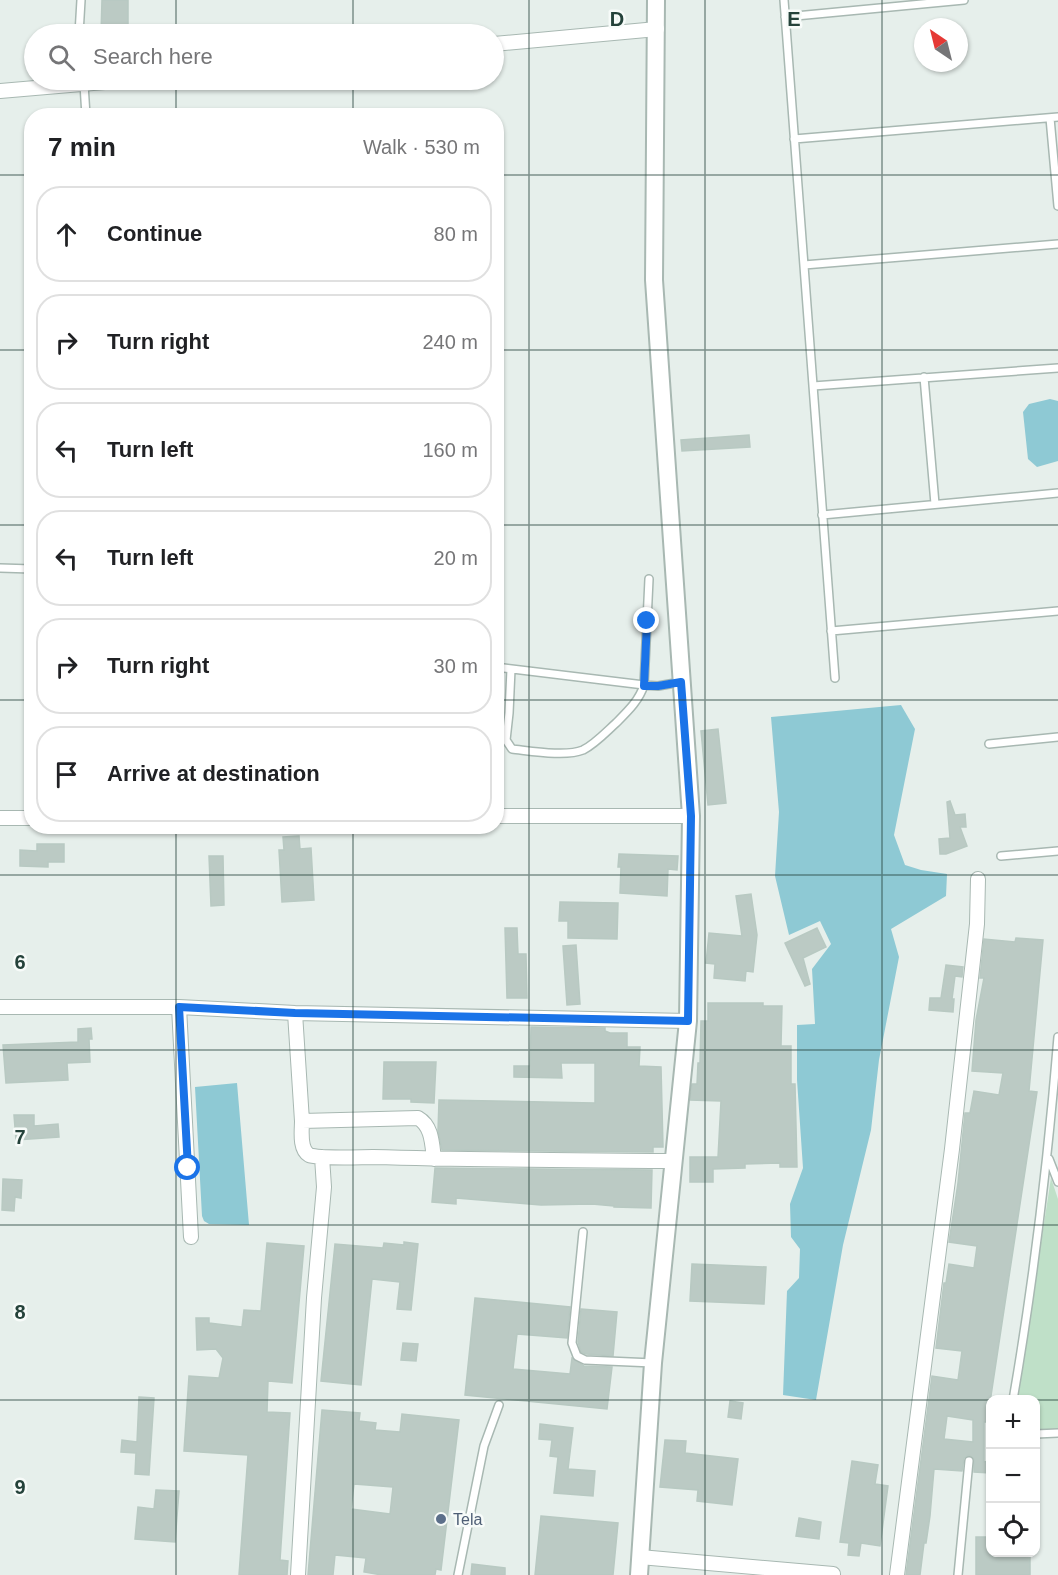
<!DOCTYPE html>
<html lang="en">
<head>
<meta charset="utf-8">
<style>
	:root { --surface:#fff; --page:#f6f6f6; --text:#202124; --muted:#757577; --line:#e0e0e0 }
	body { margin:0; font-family:Arial,sans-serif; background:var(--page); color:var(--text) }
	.controls { position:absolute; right:18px; bottom:18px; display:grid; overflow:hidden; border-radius:12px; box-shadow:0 2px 4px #0004 }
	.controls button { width:54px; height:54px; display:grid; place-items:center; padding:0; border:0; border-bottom:2px solid var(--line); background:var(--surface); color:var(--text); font:30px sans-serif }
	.compass { position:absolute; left:914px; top:18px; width:54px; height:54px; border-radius:50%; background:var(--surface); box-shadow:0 2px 4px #0004; rotate:325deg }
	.stop { position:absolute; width:18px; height:18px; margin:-14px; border:4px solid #1a73e8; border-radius:50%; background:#fff }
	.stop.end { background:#1a73e8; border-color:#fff; box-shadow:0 2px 6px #0008 }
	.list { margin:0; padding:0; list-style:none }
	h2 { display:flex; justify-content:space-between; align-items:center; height:78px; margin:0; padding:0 24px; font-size:26px }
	h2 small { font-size:20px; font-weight:400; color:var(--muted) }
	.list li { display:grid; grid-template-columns:39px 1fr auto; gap:18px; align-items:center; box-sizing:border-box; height:96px; margin:0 12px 12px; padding:0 12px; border:2px solid var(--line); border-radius:24px }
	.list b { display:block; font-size:22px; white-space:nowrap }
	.list em { font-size:20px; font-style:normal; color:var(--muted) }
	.icon { flex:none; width:33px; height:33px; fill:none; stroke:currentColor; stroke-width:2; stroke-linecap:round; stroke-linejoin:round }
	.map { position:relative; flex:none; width:1058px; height:1575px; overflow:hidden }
	.search { position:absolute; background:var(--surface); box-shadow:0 2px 4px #0004; left:24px; top:24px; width:480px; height:66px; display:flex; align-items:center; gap:15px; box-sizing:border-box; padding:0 21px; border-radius:33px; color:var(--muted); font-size:22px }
	.panel { position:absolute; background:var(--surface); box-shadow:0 2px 4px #0004; left:24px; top:108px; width:480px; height:726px; border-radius:24px }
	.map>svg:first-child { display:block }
	.green { fill:#bfe0c8 }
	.water { fill:#8ec9d4 }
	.building { fill:#bbcac4; stroke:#b8c9c2; stroke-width:1.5; fill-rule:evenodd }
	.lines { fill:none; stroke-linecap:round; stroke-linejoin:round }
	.service-casing { stroke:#a8b8b2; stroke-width:10 }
	.minor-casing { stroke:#a8b8b2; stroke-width:16 }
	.tertiary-casing { stroke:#a8b8b2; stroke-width:20 }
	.service { stroke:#fff; stroke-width:7 }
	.minor { stroke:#fff; stroke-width:14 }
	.tertiary { stroke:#fff; stroke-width:16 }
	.route { stroke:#1a73e8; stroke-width:8 }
	.grid { fill:none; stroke:#24423a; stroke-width:1.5; stroke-opacity:0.55 }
	.service-dot { fill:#5c6f8a; stroke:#f7fbf9; stroke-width:2 }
	.labels { text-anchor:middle; stroke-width:5; stroke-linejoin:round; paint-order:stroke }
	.service-label { font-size:16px; fill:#4e5e75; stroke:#f7fbf9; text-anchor:start }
	.grid-label { font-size:20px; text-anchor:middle; font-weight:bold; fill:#24423a; stroke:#f7fbf9; stroke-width:5; stroke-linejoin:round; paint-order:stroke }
</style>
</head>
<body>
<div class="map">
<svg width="1058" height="1575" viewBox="0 0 1058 1575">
	<rect width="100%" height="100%" fill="#e6efeb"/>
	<path class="green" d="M1051 1178 1058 1199V1429H1036V1400L1017 1399Z"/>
	<path class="water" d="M1050 399 1058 401V461L1037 467 1028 459 1023 412 1029 404Z
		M901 705 915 729 894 835 905 865 921 870 947 874 946 896 891 929 899 957 879 1060 871 1130 843 1245 816 1400 783 1395 787 1291 799 1278 800 1249 791 1237 790 1204 803 1168 797 1080V1025L815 1024 812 969 831 944 820 921 789 935 775 876 779 812 771 717Z
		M237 1083 249 1225 209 1224 204 1221 202 1216 195 1087Z"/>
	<path class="building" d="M102 0H128V34H101Z
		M749 435 750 447 682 451 681 440Z
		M718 729 726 803 708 805 701 731Z
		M950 801 955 815 965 814 966 827H960L967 846 946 854H940L939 839 950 838 947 802Z
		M299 836 300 849 311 848 314 900 282 902 279 850H284L283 837Z
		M37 844H64V862H48V867L20 866V850L37 851Z
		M619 854 678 856 677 870 668 869 667 896 620 893 621 867H618Z
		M209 856H223L224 905 211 906Z
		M751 894 757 935 753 972 746 971 745 981 714 978 715 964 706 963 709 933 742 936 736 896Z
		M560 902 618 903 617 939 568 938V921H559Z
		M505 928H517L518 954H526L527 998H507Z
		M817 928 826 947 803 958 810 984 805 986 785 943Z
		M1016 938 1043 940 1029 1091 1037 1092 987 1422H984V1462L990 1461V1473L974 1472V1459L969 1455 964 1458 962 1471 934 1469 930 1516 926 1543H924L920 1575H906L932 1376 958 1380 962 1351 936 1348 944 1283H946L949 1264 974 1268 977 1246 949 1242 958 1183 965 1113H970L974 1091 999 1095 1003 1073 972 1071 976 1020 984 978H980L984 939 1015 942ZM947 1416 973 1420V1442L944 1439Z
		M576 945 580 1004 567 1005 563 946Z
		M946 965 963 967 962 977 955 976 952 999H954L953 1012 929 1010 930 998H941Z
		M708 1003H763V1006H782L781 1046H791V1084H795L797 1167H780V1163L745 1164V1168L713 1169V1182H690V1157H718L721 1101 690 1100 692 1084H697L698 1063H700L701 1021H708Z
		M531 1027 605 1028V1031L610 1033H627V1047H640L639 1066 661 1067 663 1147H653V1152L442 1150 438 1131 439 1100 595 1103V1063H561L562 1078 514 1077V1066H530Z
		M91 1028 92 1039H89L90 1062 67 1063 68 1080 6 1083 3 1045 78 1042V1029Z
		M384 1062H436L434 1103 411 1102V1099H383Z
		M14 1115H34V1126L58 1124 59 1137 16 1140Z
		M435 1168 652 1170 651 1208 614 1207V1206L592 1204 541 1205 456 1198V1204L432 1202Z
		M3 1179 22 1180 21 1198 15 1197 14 1211 2 1210Z
		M404 1242 418 1244 411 1310 397 1309 400 1282 372 1279 361 1385 321 1381 335 1244 383 1248 384 1243 404 1245Z
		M267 1243 304 1246 292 1383 268 1381 267 1412 290 1413 280 1560 288 1561 287 1575H239L248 1455 184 1451 189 1376 219 1378 223 1358 216 1349 197 1350 196 1318H209V1323L242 1327 244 1310 261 1311Z
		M692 1264 766 1267 764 1304 690 1301Z
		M475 1298 570 1307 567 1338 517 1334 513 1369 570 1374 572 1358 584 1366 612 1367 607 1409 465 1395Z
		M581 1309 617 1312 613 1356 586 1354 581 1352 578 1342Z
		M403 1343 418 1344 416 1361 401 1360Z
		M139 1397 154 1398 149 1475 135 1474 136 1453 121 1452 122 1440 137 1442Z
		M730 1401 743 1403 741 1419 728 1417Z
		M322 1410 360 1413 359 1421 376 1423 375 1430 400 1432 402 1414 459 1420 441 1570 436 1569 435 1575H382L364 1572 366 1558 335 1555 333 1575H308ZM354 1484 393 1487 390 1514 351 1509Z
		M540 1424 573 1428 568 1469 595 1471 593 1496 554 1493 558 1457 550 1456 552 1440 539 1439Z
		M665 1440 686 1441 685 1453 738 1459 732 1505 697 1501 698 1490 660 1487Z
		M852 1461 878 1465 875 1484 888 1486 880 1546 861 1543 859 1556 848 1555 849 1543 840 1542Z
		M156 1490 179 1491 175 1542 135 1539 138 1507 154 1509Z
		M541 1516 618 1523 613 1575H535Z
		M799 1518 821 1522 819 1539 796 1536Z
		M976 1537H990V1552H1030V1575H976Z
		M472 1564 505 1568V1575H471Z"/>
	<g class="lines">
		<defs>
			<path id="service" d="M784 0 835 678
				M785 17 964 0
				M79 34 81 0
				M84 84 86 116
				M1050 118 1058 206
				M794 139 1058 117
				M804 265 1058 244
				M924 377 935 504
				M813 386 1058 368
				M822 515 1058 493
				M0 568 32 569
				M831 631 1058 611
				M496 667 644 685 649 579
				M511 669 509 713 506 740 512 749C531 751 566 757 583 750 595 744 606 732 616 723 627 712 639 701 644 685L658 686 681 682
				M989 744 1058 737
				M1001 856 1058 851
				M1049 1159 1058 1182
				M583 1232 572 1343 577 1356 585 1360 653 1363
				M1013 1400C1034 1279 1048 1159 1058 1037
				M1036 1434 1058 1433
				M458 1575 484 1446 499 1405
				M958 1575 969 1461"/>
			<path id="minor" d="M494 44 657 29
				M0 91 128 80
				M496 816H691
				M0 818H32
				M0 1007H179L295 1013 688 1021
				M179 1007 191 1237
				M295 1013 302 1121
				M434 1159C432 1143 432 1126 418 1118L302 1121C302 1130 299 1149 309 1155 319 1159 360 1157 373 1157 473 1160 573 1160 674 1161
				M640 1557 833 1574
				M298 1575 314 1298 324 1187 322 1157
				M897 1575 952 1149 977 924 978 879"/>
			<path id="tertiary" d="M639 1575 653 1363 688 1021 691 816 654 280 656 0"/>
		</defs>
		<use href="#service" class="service-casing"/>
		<use href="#minor" class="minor-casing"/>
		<use href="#tertiary" class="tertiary-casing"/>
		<use href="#service" class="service"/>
		<use href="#minor" class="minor"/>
		<use href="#tertiary" class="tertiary"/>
	</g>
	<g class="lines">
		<path class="route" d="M188 1168 179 1007 295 1013 688 1021 691 816 681 682 658 686H644L647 621"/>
	</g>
	<path class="grid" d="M176 0V34M353 0V34M529 0V1575M705 0V1575M882 0V1575M176 80V116M353 80V116M0 175H32M496 175H1058M0 350H32M496 350H1058M0 525H32M496 525H1058M0 700H32M496 700H1058M176 826V1575M353 826V1575M0 875H1058M0 1050H1058M0 1225H1058M0 1400H990M1036 1400H1058"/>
	<circle class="service-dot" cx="441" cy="1519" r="6"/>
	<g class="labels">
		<g class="service-label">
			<text x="453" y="1525">Tela</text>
		</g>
	</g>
	<g class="grid-label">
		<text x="617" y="26">D</text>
		<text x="794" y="26">E</text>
		<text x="20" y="969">6</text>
		<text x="20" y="1144">7</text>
		<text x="20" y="1319">8</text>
		<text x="20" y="1494">9</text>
	</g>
</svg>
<div class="controls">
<button>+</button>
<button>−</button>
<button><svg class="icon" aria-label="locate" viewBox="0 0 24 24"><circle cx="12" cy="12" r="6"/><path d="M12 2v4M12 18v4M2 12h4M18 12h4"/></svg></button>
</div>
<svg class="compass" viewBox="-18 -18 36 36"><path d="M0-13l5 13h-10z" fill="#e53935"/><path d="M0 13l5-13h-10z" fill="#757577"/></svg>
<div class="stop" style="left:188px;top:1168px"></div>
<div class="stop end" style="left:647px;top:621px"></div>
<div class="search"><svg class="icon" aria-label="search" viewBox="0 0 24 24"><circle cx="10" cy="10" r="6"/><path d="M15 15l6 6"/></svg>Search here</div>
<section class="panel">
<h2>7 min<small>Walk · 530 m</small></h2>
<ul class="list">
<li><svg class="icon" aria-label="ahead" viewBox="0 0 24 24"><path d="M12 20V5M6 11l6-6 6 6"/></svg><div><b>Continue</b></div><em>80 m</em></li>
<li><svg class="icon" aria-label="right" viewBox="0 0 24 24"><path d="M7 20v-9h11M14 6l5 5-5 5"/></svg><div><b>Turn right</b></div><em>240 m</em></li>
<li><svg class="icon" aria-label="left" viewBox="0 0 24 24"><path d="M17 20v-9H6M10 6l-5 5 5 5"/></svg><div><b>Turn left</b></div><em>160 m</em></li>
<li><svg class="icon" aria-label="left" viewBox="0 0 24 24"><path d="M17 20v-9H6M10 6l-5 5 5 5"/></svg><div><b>Turn left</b></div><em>20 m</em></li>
<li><svg class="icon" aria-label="right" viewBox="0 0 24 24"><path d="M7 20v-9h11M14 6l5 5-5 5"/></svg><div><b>Turn right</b></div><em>30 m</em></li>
<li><svg class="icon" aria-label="arrive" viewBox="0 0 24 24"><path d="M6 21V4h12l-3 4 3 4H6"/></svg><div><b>Arrive at destination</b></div></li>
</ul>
</section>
</div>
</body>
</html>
